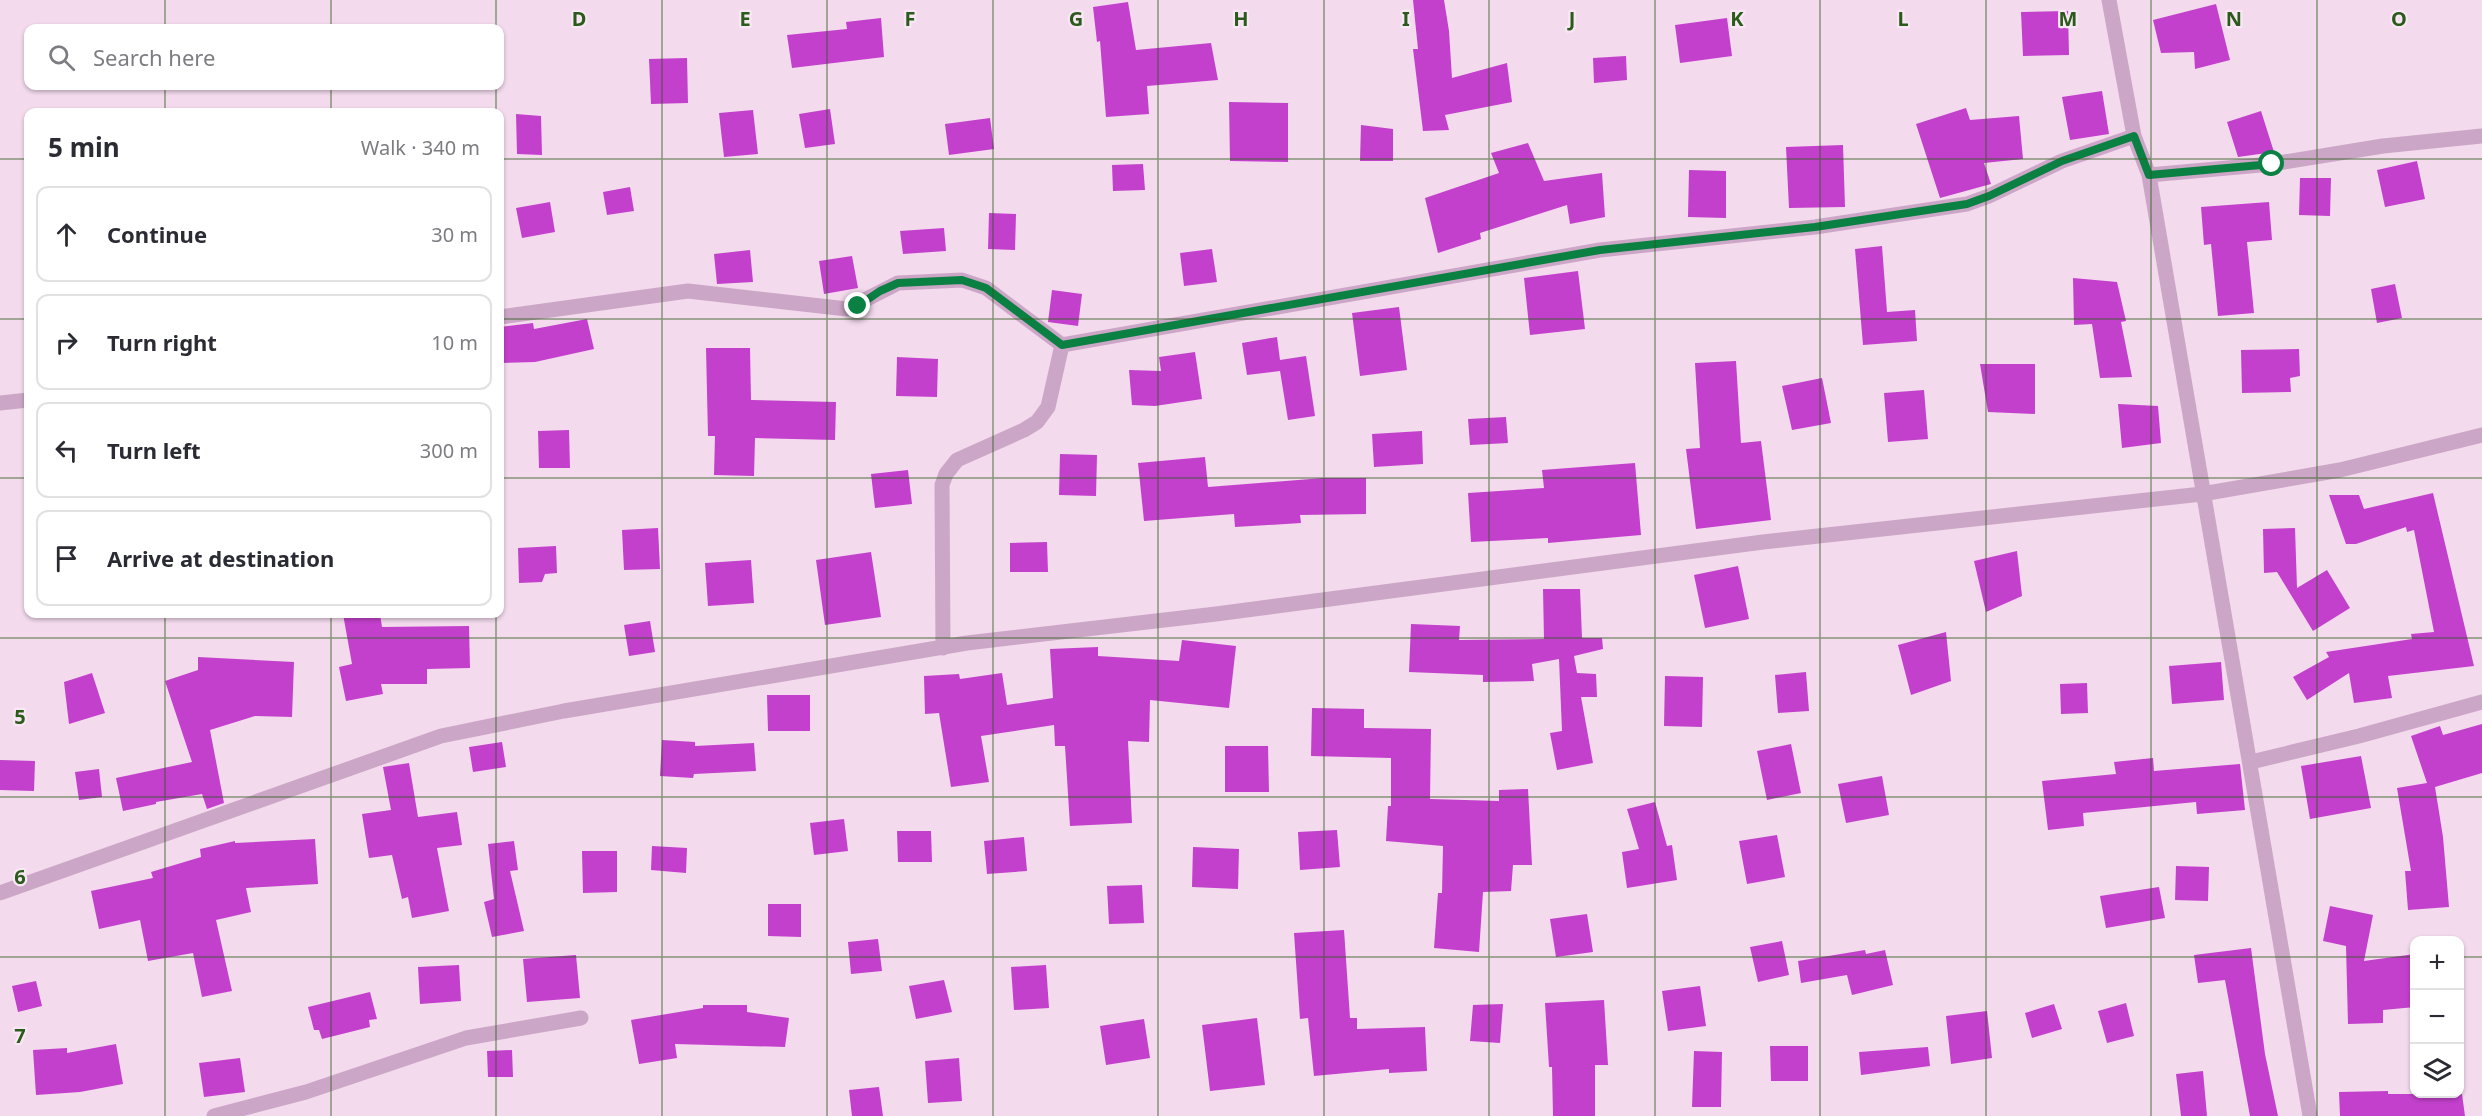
<!DOCTYPE html>
<html lang="en">
<head>
<meta charset="utf-8">
<style>
	:root { --surface:#fff; --page:#f2f2f3; --text:#2b2b33; --muted:#7c7c81; --line:#e1e1e2 }
	body { margin:0; font-family:"Noto Sans",sans-serif; background:var(--page); color:var(--text) }
	.controls { position:absolute; right:18px; bottom:18px; display:grid; overflow:hidden; border-radius:12px; box-shadow:0 2px 4px #0004 }
	.controls button { width:54px; height:54px; display:grid; place-items:center; padding:0; border:0; border-bottom:2px solid var(--line); background:var(--surface); color:var(--text); font:30px sans-serif }
	.stop { position:absolute; width:18px; height:18px; margin:-14px; border:4px solid #0b8043; border-radius:50%; background:#fff }
	.stop.end { background:#0b8043; border-color:#fff; box-shadow:0 2px 6px #0008 }
	.list { margin:0; padding:0; list-style:none }
	h2 { display:flex; justify-content:space-between; align-items:center; height:78px; margin:0; padding:0 24px; font-size:26px }
	h2 small { font-size:20px; font-weight:400; color:var(--muted) }
	.list li { display:grid; grid-template-columns:39px 1fr auto; gap:18px; align-items:center; box-sizing:border-box; height:96px; margin:0 12px 12px; padding:0 12px; border:2px solid var(--line); border-radius:12px }
	.list b { display:block; font-size:22px; white-space:nowrap }
	.list em { font-size:20px; font-style:normal; color:var(--muted) }
	.icon { flex:none; width:33px; height:33px; fill:none; stroke:currentColor; stroke-width:2; stroke-linecap:round; stroke-linejoin:round }
	.map { position:relative; flex:none; width:2482px; height:1116px; overflow:hidden }
	.search { position:absolute; background:var(--surface); box-shadow:0 2px 4px #0004; left:24px; top:24px; width:480px; height:66px; display:flex; align-items:center; gap:15px; box-sizing:border-box; padding:0 21px; border-radius:12px; color:var(--muted); font-size:22px }
	.panel { position:absolute; background:var(--surface); box-shadow:0 2px 4px #0004; left:24px; top:108px; width:480px; height:510px; border-radius:12px }
	.map>svg:first-child { display:block }
	.building { fill:#c340cc }
	.lines { fill:none; stroke-linecap:round; stroke-linejoin:round }
	.street { stroke:#cca6c6; stroke-width:15 }
	.route { stroke:#0b8043; stroke-width:8 }
	.grid { fill:none; stroke:#2a5b1b; stroke-width:1.5; stroke-opacity:0.55 }
	.grid-label { font-size:20px; text-anchor:middle; font-weight:bold; fill:#2a5b1b; stroke:#fae7f6; stroke-width:4.5; stroke-linejoin:round; paint-order:stroke }
</style>
</head>
<body>
<div class="map">
<svg width="2482" height="1116" viewBox="0 0 2482 1116">
	<rect width="100%" height="100%" fill="#f3daed"/>
	<path class="building" d="M1413 0H1444L1449 31 1452 78 1507 63 1512 102 1445 115 1449 130 1423 131 1413 49H1418Z
		M1128 2 1136 50 1211 43 1218 80 1147 86 1149 114 1106 117 1100 41 1097 42 1093 7Z
		M2216 4 2230 60 2195 69 2194 52 2161 53 2153 20Z
		M2068 11 2069 55 2023 56 2021 12Z
		M881 18 884 57 792 68 787 35 847 29 846 22Z
		M1727 18 1732 56 1680 63 1675 25Z
		M1626 56 1627 80 1594 83 1593 58Z
		M687 58 688 103 651 104 649 59Z
		M2102 91 2109 134 2070 140 2062 97Z
		M1229 102 1288 103V162L1230 161Z
		M1966 108 1970 120 2019 116 2023 159 1984 163 1991 184 1940 198 1916 124Z
		M830 109 835 144 805 148 799 114Z
		M753 110 758 154 724 157 719 113Z
		M2261 111 2274 152 2238 157 2227 122Z
		M516 114 541 116 542 155 517 154Z
		M990 118 994 149 949 155 945 124Z
		M1361 125 1393 129V161H1360Z
		M1528 143 1544 181 1602 173 1605 217 1570 224 1567 205 1480 233 1481 239 1438 253 1425 198 1499 173 1491 153Z
		M1843 145 1845 207 1789 208 1786 147Z
		M2417 161 2425 199 2385 207 2377 170Z
		M1143 164 1145 190 1113 191 1112 165Z
		M1689 170 1726 171V218L1688 217Z
		M2300 178H2331L2330 216 2299 215Z
		M630 187 634 211 607 215 603 192Z
		M550 202 555 232 522 238 516 208Z
		M2269 202 2272 240 2247 242 2254 313 2218 316 2211 244 2204 245 2201 207Z
		M989 213 1016 214 1015 250 988 249Z
		M944 228 946 251 903 254 900 231Z
		M1882 246 1887 312 1915 310 1917 341 1863 345 1855 249Z
		M1212 249 1217 282 1184 286 1180 253Z
		M750 250 753 282 717 284 714 254Z
		M852 256 858 288 824 294 819 261Z
		M1578 271 1585 329 1530 335 1524 278Z
		M2073 278 2117 282 2126 321 2121 322 2132 377 2100 378 2092 324 2074 325Z
		M2395 284 2402 318 2377 323 2371 289Z
		M1052 290 1082 294 1078 326 1048 322Z
		M1399 307 1407 370 1360 376 1352 313Z
		M587 319 594 349 535 362 500 363V327L533 323 534 329Z
		M1277 337 1280 360 1306 356 1315 416 1288 420 1280 371 1247 375 1242 343Z
		M706 348H750L751 400 836 402 835 440 755 438 754 476 714 475 715 436H708Z
		M2299 349 2300 376 2290 378 2291 392 2242 393 2241 350Z
		M1195 352 1202 399 1155 406 1132 405 1129 370 1161 371 1159 357Z
		M897 357 938 359 937 397 896 396Z
		M1736 361 1741 443 1761 441 1771 520 1696 529 1686 449 1700 448 1695 363Z
		M1980 364H2035V414L1988 412Z
		M1822 378 1831 423 1792 430 1782 386Z
		M1924 390 1928 439 1888 442 1884 393Z
		M2118 404 2158 406 2161 443 2122 448Z
		M1506 417 1508 443 1470 445 1468 419Z
		M569 430 570 468H539L538 431Z
		M1422 431 1423 464 1374 467 1372 434Z
		M1060 454 1097 455 1096 496 1059 495Z
		M1205 457 1208 487 1323 478H1366V514L1300 515 1301 523 1235 527 1234 514 1144 521 1138 463Z
		M1635 463 1641 535 1548 543V538L1471 542 1468 493 1544 488 1542 470Z
		M908 470 912 504 875 508 871 474Z
		M2433 493 2474 666 2388 676 2392 698 2354 703 2349 673 2307 700 2293 677 2329 657 2326 652 2412 639 2411 634 2434 632 2414 530 2407 532 2406 527 2356 544H2346L2329 495H2359L2364 509Z
		M658 528 660 569 624 570 622 530Z
		M2295 528 2297 588 2327 570 2350 608 2313 631 2277 572 2264 573 2263 529Z
		M1047 542 1048 572H1010V543Z
		M556 546 557 573 545 574 542 582 519 583 518 548Z
		M2017 551 2022 596 1986 612 1974 561Z
		M871 552 881 617 825 625 816 560Z
		M751 560 754 603 708 606 705 563Z
		M1738 566 1749 619 1705 628 1694 575Z
		M1543 589H1580L1582 638H1602L1603 649 1574 656 1577 673 1596 674 1597 697H1581L1593 763 1557 770 1550 733 1562 731 1559 659 1532 664 1534 681 1483 682V675L1409 672 1411 624 1460 626 1459 640 1544 639Z
		M343 614H380L382 627 469 626 470 668 427 669V684H381L383 694 346 701 339 667 352 664Z
		M650 621 655 652 629 656 624 625Z
		M1946 632 1951 681 1911 695 1898 645Z
		M1182 640 1236 646 1229 708 1150 700 1149 742 1128 741 1132 823 1070 826 1065 746H1055L1054 725 981 736 989 782 951 787 939 713 925 714 924 676 959 674 960 679 1002 673 1007 705 1053 698 1050 649 1098 647V656L1179 661Z
		M198 657 294 662 292 717 255 716 210 730 224 803 207 809 202 794 156 802V804L123 811 116 778 192 762 165 681 198 670Z
		M2221 662 2224 700 2172 704 2169 666Z
		M1806 672 1809 711 1778 713 1775 675Z
		M92 673 105 713 69 724 64 682Z
		M1665 676 1703 677 1702 727 1664 726Z
		M2087 683 2088 713 2061 714 2060 684Z
		M767 695H810V731H768Z
		M1312 708 1364 709V728L1431 729 1430 799 1499 801V790L1528 789 1532 865H1513L1511 891 1483 892 1479 952 1434 948 1438 893H1442L1443 846 1386 841 1388 806H1391V758L1311 756Z
		M2482 724V773L2435 787 2443 837 2449 907 2408 910 2405 871H2411L2397 788 2427 783 2411 736 2440 726 2443 735Z
		M662 740 695 742V746L754 743 756 771 694 774 693 778 660 776Z
		M502 742 506 767 473 772 469 747Z
		M1791 744 1801 793 1767 800 1757 751Z
		M1225 746H1268L1269 792H1225Z
		M2361 756 2371 808 2310 819 2301 766Z
		M2153 758 2154 771 2240 764 2245 810 2197 814 2196 802 2083 813 2084 826 2048 830 2042 781 2116 774 2114 762Z
		M0 760 35 761 34 791 0 790Z
		M409 763 418 817 457 812 462 845 437 848 449 911 412 918 408 897 402 899 392 855 369 858 362 814 391 810 383 767Z
		M99 769 102 797 79 800 75 772Z
		M1882 776 1889 815 1846 823 1838 784Z
		M1655 802 1667 846 1672 845 1677 880 1627 888 1622 852 1639 849 1627 809Z
		M844 819 848 851 814 855 810 823Z
		M1337 830 1340 867 1300 870 1298 832Z
		M897 831H931L932 862H898Z
		M1777 835 1785 877 1747 884 1739 841Z
		M1024 837 1027 871 987 874 984 841Z
		M315 839 318 884 246 888 251 912 216 920 232 991 202 997 193 953 148 961 140 920 99 929 91 891 153 878 151 872 201 857 200 849 235 841V843Z
		M514 841 518 870 510 871 524 931 492 937 484 902 494 899 488 844Z
		M652 846 687 848 686 873 651 870Z
		M1193 847 1239 849 1238 889 1192 887Z
		M582 851H617V892L583 893Z
		M2176 866 2209 867 2208 901 2175 900Z
		M1142 885 1144 923 1109 924 1107 886Z
		M2159 887 2165 918 2106 928 2100 896Z
		M768 904H801V937L768 936Z
		M2330 906 2373 915 2364 961 2415 954V1007L2383 1010V1023L2348 1024 2346 946 2323 941Z
		M1587 914 1593 952 1556 957 1550 919Z
		M1344 930 1350 1018H1357V1029L1425 1027 1427 1071 1389 1073V1069L1314 1076 1308 1018 1300 1019 1294 933Z
		M878 939 882 971 851 974 848 942Z
		M1782 941 1789 975 1758 982 1750 947Z
		M2251 948 2265 1054 2278 1116H2250L2225 980 2198 983 2194 955Z
		M1865 950 1866 954 1885 950 1893 985 1852 995 1847 975 1801 983 1798 961Z
		M576 955 580 998 527 1002 523 959Z
		M459 965 461 1001 420 1004 418 967Z
		M1046 965 1049 1008 1014 1010 1011 967Z
		M944 980 952 1012 916 1019 909 986Z
		M36 981 42 1006 18 1012 12 986Z
		M1700 986 1706 1026 1668 1031 1662 991Z
		M370 992 377 1019 369 1020 370 1027 322 1039 319 1030H314L308 1007Z
		M1604 1000 1608 1065H1595V1116H1553L1552 1067H1549L1545 1003Z
		M2126 1003 2134 1036 2107 1043 2098 1011Z
		M1503 1004 1500 1043 1470 1041 1473 1005Z
		M2054 1004 2062 1029 2032 1038 2025 1013Z
		M703 1005H747V1012L789 1018 785 1047 675 1044 677 1058 639 1064 631 1020 703 1008Z
		M1987 1011 1992 1058 1951 1064 1946 1016Z
		M1257 1018 1265 1085 1210 1091 1202 1025Z
		M1144 1019 1150 1058 1106 1065 1100 1026Z
		M116 1044 123 1084 80 1092 36 1095 33 1050 67 1048V1053Z
		M1770 1046H1808V1081H1771Z
		M1928 1047 1930 1066 1861 1075 1859 1052Z
		M512 1050 513 1077H488L487 1051Z
		M1694 1051 1722 1052 1721 1107H1692Z
		M240 1058 245 1092 204 1097 199 1063Z
		M959 1058 962 1101 928 1103 925 1061Z
		M2203 1071 2207 1116H2181L2176 1074Z
		M879 1087 883 1116H852L849 1090Z
		M2388 1091V1094H2462L2465 1116H2340L2339 1092Z"/>
	<g class="lines">
		<path class="street" d="M2109 0 2134 136 2149 175 2310 1116
			M2149 175 2272 164 2383 146 2482 136
			M500 317 688 291 847 309 898 283 962 280 986 288 1062 345 1600 250 1815 227 1967 204 1989 196 2062 161 2134 136
			M0 403 28 400
			M943 648 942 485 946 474 957 460 1024 430 1037 422 1048 407 1062 345
			M2251 762 2359 736 2482 702
			M0 893 441 736 564 711 967 643 1216 614 1763 542 2202 494 2340 470 2482 435
			M214 1116 306 1092 466 1038 581 1018"/>
	</g>
	<g class="lines">
		<path class="route" d="M858 306 880 291 898 283 962 280 986 288 1062 345 1600 250 1815 227 1967 204 1989 196 2062 161 2134 136 2149 175 2272 164"/>
	</g>
	<path class="grid" d="M165 0V28M331 0V28M496 0V28M662 0V1116M827 0V1116M993 0V1116M1158 0V1116M1324 0V1116M1489 0V1116M1655 0V1116M1820 0V1116M1986 0V1116M2151 0V1116M2317 0V1116M165 86V112M331 86V112M496 86V112M0 159H28M500 159H2482M0 319H28M500 319H2482M0 478H28M500 478H2482M165 614V1116M331 614V1116M496 614V1116M0 638H2482M0 797H2482M0 957H2414M2460 957H2482"/>
	<g class="grid-label">
		<text x="579" y="26">D</text>
		<text x="745" y="26">E</text>
		<text x="910" y="26">F</text>
		<text x="1076" y="26">G</text>
		<text x="1241" y="26">H</text>
		<text x="1406" y="26">I</text>
		<text x="1572" y="26">J</text>
		<text x="1737" y="26">K</text>
		<text x="1903" y="26">L</text>
		<text x="2068" y="26">M</text>
		<text x="2234" y="26">N</text>
		<text x="2399" y="26">O</text>
		<text x="20" y="724">5</text>
		<text x="20" y="884">6</text>
		<text x="20" y="1043">7</text>
	</g>
</svg>
<div class="controls">
<button>+</button>
<button>−</button>
<button><svg class="icon" aria-label="layers" viewBox="0 0 24 24"><path d="M12 4l9 5-9 5-9-5zM3 14l9 5 9-5"/></svg></button>
</div>
<div class="stop" style="left:2272px;top:164px"></div>
<div class="stop end" style="left:858px;top:306px"></div>
<div class="search"><svg class="icon" aria-label="search" viewBox="0 0 24 24"><circle cx="10" cy="10" r="6"/><path d="M15 15l6 6"/></svg>Search here</div>
<section class="panel">
<h2>5 min<small>Walk · 340 m</small></h2>
<ul class="list">
<li><svg class="icon" aria-label="ahead" viewBox="0 0 24 24"><path d="M12 20V5M6 11l6-6 6 6"/></svg><div><b>Continue</b></div><em>30 m</em></li>
<li><svg class="icon" aria-label="right" viewBox="0 0 24 24"><path d="M7 20v-9h11M14 6l5 5-5 5"/></svg><div><b>Turn right</b></div><em>10 m</em></li>
<li><svg class="icon" aria-label="left" viewBox="0 0 24 24"><path d="M17 20v-9H6M10 6l-5 5 5 5"/></svg><div><b>Turn left</b></div><em>300 m</em></li>
<li><svg class="icon" aria-label="arrive" viewBox="0 0 24 24"><path d="M6 21V4h12l-3 4 3 4H6"/></svg><div><b>Arrive at destination</b></div></li>
</ul>
</section>
</div>
</body>
</html>
